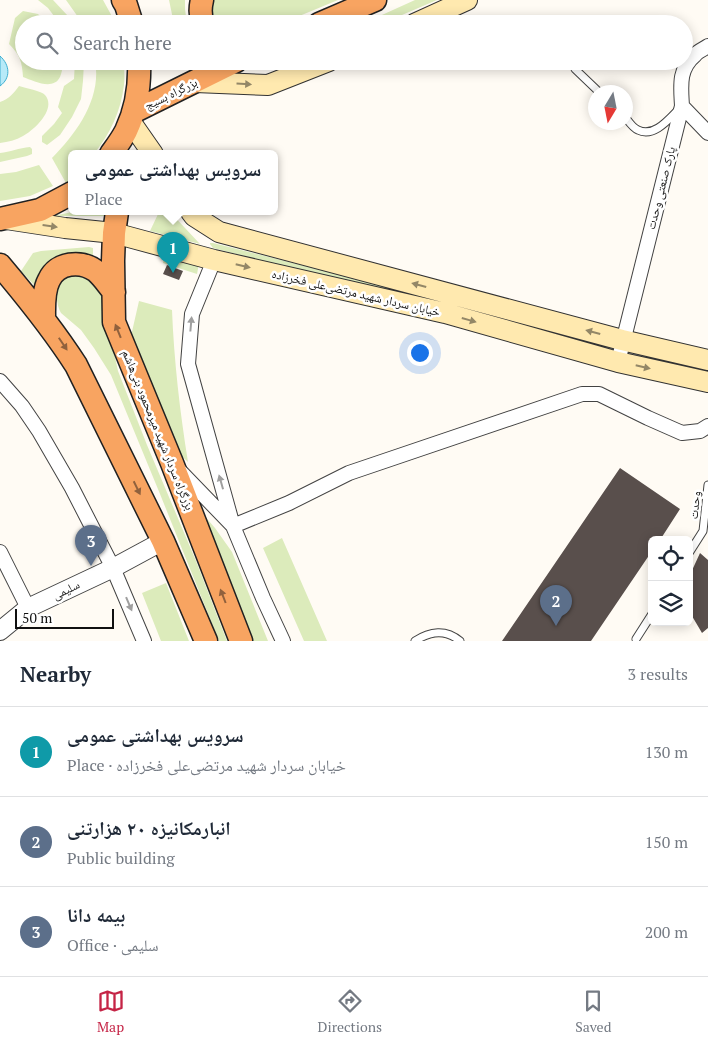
<!DOCTYPE html>
<html lang="en">
<head>
<meta charset="utf-8">
<style>
	:root { --surface:#fff; --page:#f2f2f3; --text:#1f2937; --muted:#747a83; --line:#e0e1e3; --accent:#c52446 }
	body { margin:0; font-family:"PT Serif","Noto Naskh Arabic",serif; background:var(--page); color:var(--text) }
	.controls { position:absolute; right:15px; bottom:15px; display:grid; overflow:hidden; border-radius:8px; box-shadow:0 2px 12px #0003 }
	.controls button { width:45px; height:45px; display:grid; place-items:center; padding:0; border:0; border-bottom:1px solid var(--line); background:var(--surface); color:var(--text); font:25px sans-serif }
	.compass { position:absolute; left:588px; top:85px; width:45px; height:45px; border-radius:50%; background:var(--surface); box-shadow:0 2px 12px #0003; rotate:190deg }
	.scale { position:absolute; left:15px; bottom:12px; width:99px; box-sizing:border-box; padding-left:5px; border:2px solid #101010; border-top:0; font-size:14px; line-height:18px; white-space:nowrap; color:#101010; -webkit-text-stroke:4px #fff; paint-order:stroke }
	.you { position:absolute; left:419px; top:352px; width:18px; height:18px; margin:-12px; border:4px solid #fff; border-radius:50%; background:#1a73e8; box-shadow:0 0 0 8px #1a73e833 }
	.badge { display:grid; place-items:center; width:32px; height:32px; border-radius:50%; background:var(--accent); color:#fff; font-size:16px; font-weight:700 }
	.pin { position:absolute; translate:-50% -41px; filter:drop-shadow(0 1px 2px #0008) }
	.pin::after { content:''; position:absolute; top:26px; width:18px; height:15px; background:inherit; clip-path:polygon(0 0,100% 0,50% 100%) }
	.popup { position:absolute; left:68px; top:150px; width:210px; height:65px; box-sizing:border-box; display:grid; place-content:center; border-radius:8px; background:var(--surface); filter:drop-shadow(0 1px 4px #0005); font-size:16px; white-space:nowrap; color:var(--muted) }
	.popup b { font-size:19px; color:var(--text) }
	.popup::after { content:''; position:absolute; left:50%; top:100%; margin-left:-10px; border:10px solid transparent; border-top-color:var(--surface) }
	.list { margin:0; padding:0; list-style:none }
	h2 { display:flex; justify-content:space-between; align-items:center; height:65px; margin:0; padding:0 20px; font-size:21px }
	h2 small { font-size:16px; font-weight:400; color:var(--muted) }
	.list li { display:grid; grid-template-columns:32px 1fr auto; gap:15px; align-items:center; box-sizing:border-box; height:90px; padding:0 20px; border-top:1px solid var(--line) }
	.list b { display:block; font-size:19px; white-space:nowrap }
	.list p { margin:0; font-size:16px; white-space:nowrap; color:var(--muted) }
	.list em { font-size:16px; font-style:normal; color:var(--muted) }
	.icon { flex:none; width:28px; height:28px; fill:none; stroke:currentColor; stroke-width:2; stroke-linecap:round; stroke-linejoin:round }
	.map { position:relative; flex:none; width:708px; height:641px; overflow:hidden }
	.search { position:absolute; background:var(--surface); box-shadow:0 2px 12px #0003; left:15px; right:15px; top:15px; height:55px; display:flex; align-items:center; gap:12px; box-sizing:border-box; padding:0 18px; border-radius:28px; color:var(--muted); font-size:19px }
	.sheet { height:335px; background:var(--surface) }
	nav { display:flex; justify-content:space-around; align-items:center; box-sizing:border-box; height:70px; border-top:1px solid var(--line); background:var(--surface); font-size:14px; color:var(--muted) }
	nav a { display:grid; justify-items:center; gap:2px }
	nav .on { color:var(--accent) }
	.map>svg:first-child { display:block }
	.green { fill:#dcebbb }
	.water { fill:#b7eaf8; stroke:#3caed0 }
	.building { fill:#594f4c }
	.lines { fill:none; stroke-linecap:round; stroke-linejoin:round }
	.service-casing { stroke:#434343; stroke-width:9 }
	.minor-casing { stroke:#434343; stroke-width:16 }
	.tertiary-casing { stroke:#434343; stroke-width:20 }
	.secondary-casing { stroke:#323232; stroke-width:22 }
	.trunk-casing { stroke:#212121; stroke-width:25 }
	.service { stroke:#fff; stroke-width:7 }
	.minor { stroke:#fff; stroke-width:14 }
	.tertiary { stroke:#fff; stroke-width:18 }
	.secondary { stroke:#ffe9af; stroke-width:20 }
	.trunk { stroke:#f8a461; stroke-width:22 }
	.oneway { fill:#938767 }
	.oneway2 { fill:#9f9f9f }
	.oneway3 { fill:#90613d }
	.labels { text-anchor:middle; stroke-width:5; stroke-linejoin:round; paint-order:stroke }
	.street-label { font-size:12px; fill:#101010; stroke:#fff }
</style>
</head>
<body>
<div class="map">
<svg width="708" height="641" viewBox="0 0 708 641">
	<rect width="100%" height="100%" fill="#fffbf4"/>
	<path class="green" d="M38 0H53L68 16 72 24H60L48 8Z
		M66 0H103L114 20 100 24H83Z
		M169 0H185V9L187 24H174Z
		M209 0H338L280 24H210Z
		M415 0H437L381 24H362Z
		M23 11 38 14 48 24H24V61H62C63 67 62 72 60 77 53 91 34 81 23 77 22 62 20 55 9 44L15 18Z
		M75 61 84 62 83 81 81 99 72 117 60 135 47 145 42 142V136L54 124 62 113 58 107 64 86 74 79Z
		M95 61H124C124 69 125 77 124 85 121 111 110 134 94 154H72V178L66 183 52 158C77 133 102 98 95 61Z
		M182 61H206L196 67 186 69Z
		M19 86C25 88 42 91 45 95 57 109 34 130 23 136 16 140 8 142 0 143V102C9 99 14 93 19 86Z
		M30 147 32 149V154L27 156 0 162V153C10 152 19 148 30 147Z
		M39 165 53 186 30 196 0 201V174L16 172Z
		M72 212H106V216H53Z
		M159 212H170L200 244 150 231Z
		M210 243H213L397 289 608 346 607 347 534 330 213 248 210 244Z
		M89 247 93 248V255H83L36 287 21 271 33 253 41 251Z
		M166 249 200 258 197 274 163 263Z
		M84 275 105 294 109 329 118 371 147 445 196 561 227 641H219L160 494 111 375 94 348 81 330 61 313C55 303 54 281 67 276 72 275 78 275 84 275Z
		M139 301 172 310C174 361 180 412 188 462L176 451 131 336Z
		M187 496 215 528 232 552 268 641H242Z
		M282 538 327 641H304L263 548Z
		M166 583 189 641H161L142 593Z"/>
	<path class="water" d="M0 56C10 65 11 78 0 86Z"/>
	<path class="building" d="M167 265 183 271 179 280 163 274Z
		M620 468 680 509 660 540H652V551L591 641H502Z
		M700 553 708 560V628L702 633 692 616 689 609V577Z"/>
	<g class="lines">
		<defs>
			<path id="service" d="M575 69 599 92
				M626 118C629 122 633 128 638 130 654 138 669 119 679 109
				M689 553 703 531 708 485
				M636 639 652 614
				M415 641C430 631 446 629 460 641"/>
			<path id="minor" d="M682 106 708 133
				M214 260 192 314 188 364 233 526 263 598 283 641
				M618 362 682 106C681 87 678 69 695 55 698 51 704 49 708 46
				M0 381 22 406 39 431 72 488 113 568 144 641
				M179 470 233 526 289 503 349 473 582 394H599L648 418 682 433 700 431 708 426
				M0 552 28 608"/>
			<path id="tertiary" d="M0 631 28 608 113 568 163 541"/>
			<path id="secondary" d="M414 24 467 0
				M195 82 268 85 329 61
				M130 121 153 154
				M191 212 194 216 219 232 622 340 708 360
				M6 219 65 228 114 233 214 260 445 313 618 362 708 382"/>
			<path id="trunk" d="M123 0 126 5 132 24
				M202 0C200 8 200 16 203 24
				M319 24 375 0
				M133 112 236 61
				M111 154C116 147 122 139 126 131 136 110 140 84 139 61
				M117 212 114 233 113 261 114 322 172 463 241 641
				M0 219 40 210 72 193
				M0 265C27 297 53 329 76 365L163 541 206 641
				M44 319C44 306 43 291 49 280 57 262 81 260 96 271 103 277 108 285 114 292"/>
		</defs>
		<use href="#service" class="service-casing"/>
		<use href="#minor" class="minor-casing"/>
		<use href="#tertiary" class="tertiary-casing"/>
		<use href="#secondary" class="secondary-casing"/>
		<use href="#trunk" class="trunk-casing"/>
		<use href="#service" class="service"/>
		<use href="#minor" class="minor"/>
		<use href="#tertiary" class="tertiary"/>
		<use href="#secondary" class="secondary"/>
		<use href="#trunk" class="trunk"/>
	</g>
	<defs><path id="oneway-solid" d="M-6-.8H1V-3.2L6.5 0L1 3.2V.8H-6Z" transform="scale(1.25)"/></defs>
	<g class="oneway">
		<use href="#oneway-solid" transform="translate(244 84) rotate(3)"/>
		<use href="#oneway-solid" transform="translate(50 226) rotate(8)"/>
		<use href="#oneway-solid" transform="translate(243 266) rotate(13)"/>
		<use href="#oneway-solid" transform="translate(419 285) rotate(-165)"/>
		<use href="#oneway-solid" transform="translate(469 320) rotate(16)"/>
		<use href="#oneway-solid" transform="translate(593 332) rotate(-165)"/>
		<use href="#oneway-solid" transform="translate(643 367) rotate(13)"/>
	</g>
	<g class="oneway2">
		<use href="#oneway-solid" transform="translate(191 324) rotate(-85)"/>
		<use href="#oneway-solid" transform="translate(221 482) rotate(-106)"/>
		<use href="#oneway-solid" transform="translate(129 604) rotate(67)"/>
	</g>
	<g class="oneway3">
		<use href="#oneway-solid" transform="translate(118 331) rotate(-112)"/>
		<use href="#oneway-solid" transform="translate(63 344) rotate(56)"/>
		<use href="#oneway-solid" transform="translate(137 488) rotate(64)"/>
		<use href="#oneway-solid" transform="translate(223 596) rotate(-111)"/>
	</g>
	<g class="labels">
		<g class="street-label">
			<text transform="translate(171 94) rotate(-26)" y="4">بزرگراه بسیج</text>
			<text transform="translate(661 188) rotate(-76)" y="4">پارک صنعتی وحدت</text>
			<text transform="translate(356 293) rotate(13)" y="4">خیابان سردار شهید مرتضی‌علی فخرزاده</text>
			<text transform="translate(158 430) rotate(68)" y="4">بزرگراه سردار شهید میرمحمود بنی‌هاشم</text>
			<text transform="translate(695 505) rotate(-84)" y="4">وحدت</text>
			<text transform="translate(66 590) rotate(-26)" y="4">سلیمی</text>
		</g>
	</g>
</svg>
<div class="controls">
<button><svg class="icon" aria-label="locate" viewBox="0 0 24 24"><circle cx="12" cy="12" r="6"/><path d="M12 2v4M12 18v4M2 12h4M18 12h4"/></svg></button>
<button><svg class="icon" aria-label="layers" viewBox="0 0 24 24"><path d="M12 4l9 5-9 5-9-5zM3 14l9 5 9-5"/></svg></button>
</div>
<svg class="compass" viewBox="-18 -18 36 36"><path d="M0-13l5 13h-10z" fill="#e53935"/><path d="M0 13l5-13h-10z" fill="#747a83"/></svg>
<div class="scale">50 m</div>
<div class="you"></div>
<div class="pin badge" style="left:173px;top:273px;background:#0f9aa8">1</div>
<div class="popup"><b>سرویس بهداشتی عمومی</b>Place</div>
<div class="pin badge" style="left:556px;top:626px;background:#5c6f8a">2</div>
<div class="pin badge" style="left:91px;top:566px;background:#5c6f8a">3</div>
<div class="search"><svg class="icon" aria-label="search" viewBox="0 0 24 24"><circle cx="10" cy="10" r="6"/><path d="M15 15l6 6"/></svg>Search here</div>
</div>
<section class="sheet">
<h2>Nearby<small>3 results</small></h2>
<ul class="list">
<li><span class="badge" style="background:#0f9aa8">1</span><div><b>سرویس بهداشتی عمومی</b><p>Place · خیابان سردار شهید مرتضی‌علی فخرزاده</p></div><em>130 m</em></li>
<li><span class="badge" style="background:#5c6f8a">2</span><div><b>انبارمکانیزه ۲۰ هزارتنی</b><p>Public building</p></div><em>150 m</em></li>
<li><span class="badge" style="background:#5c6f8a">3</span><div><b>بیمه دانا</b><p>Office · سلیمی</p></div><em>200 m</em></li>
</ul>
</section>
<nav>
<a class="on"><svg class="icon" aria-label="map" viewBox="0 0 24 24"><path d="M3 6l6-2 6 2 6-2v14l-6 2-6-2-6 2zM9 4v14M15 6v14"/></svg>Map</a>
<a><svg class="icon" aria-label="directions" viewBox="0 0 24 24"><path d="M12 3l9 9-9 9-9-9zM9 14v-3h6M13 9l2 2-2 2"/></svg>Directions</a>
<a><svg class="icon" aria-label="saved" viewBox="0 0 24 24"><path d="M7 4h10v16l-5-4-5 4z"/></svg>Saved</a>
</nav>
</body>
</html>
